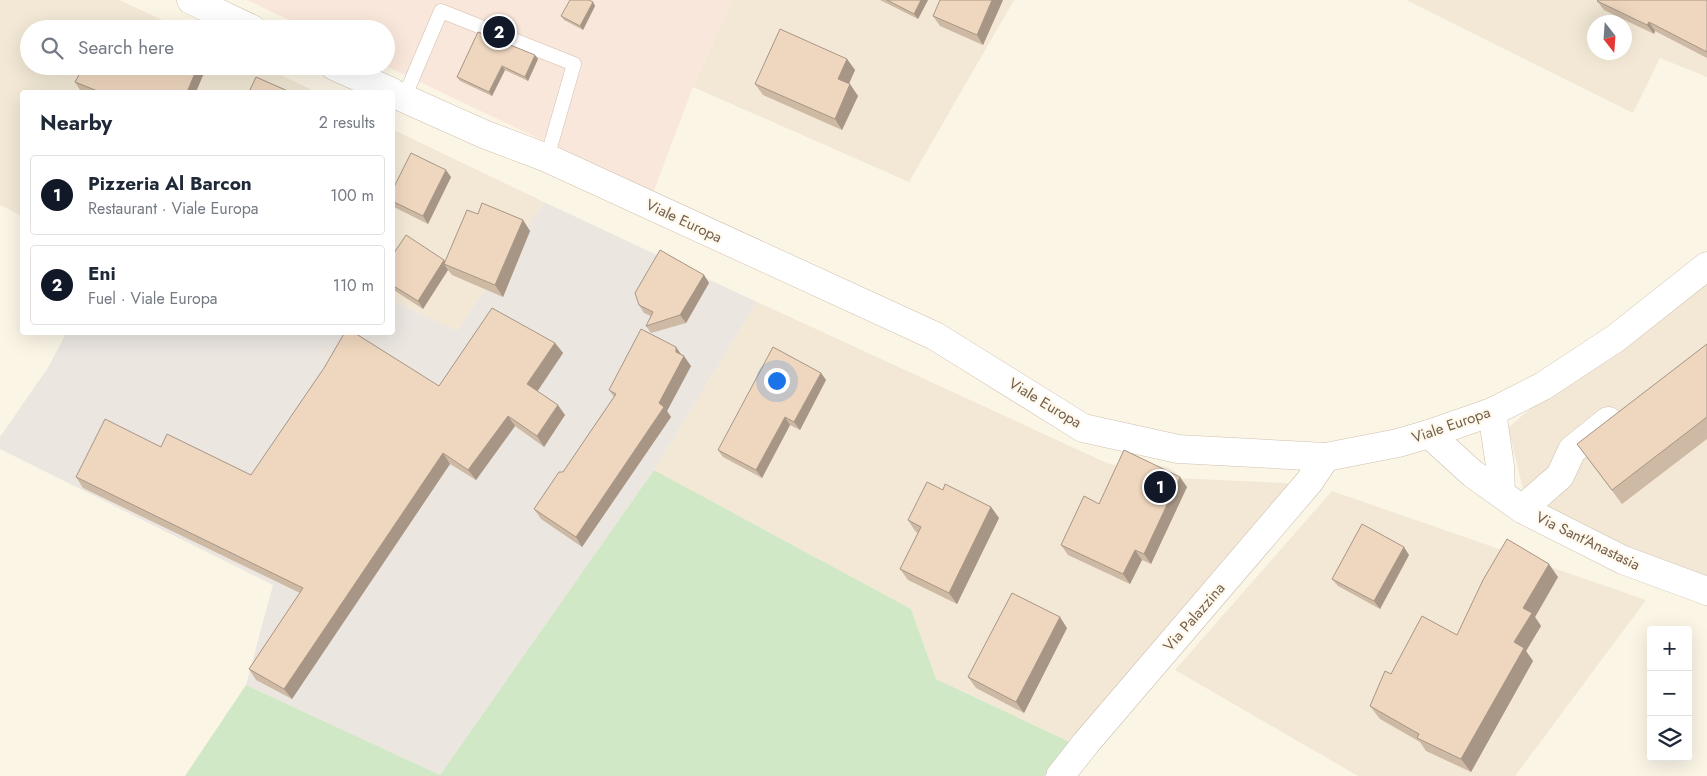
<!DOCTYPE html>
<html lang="en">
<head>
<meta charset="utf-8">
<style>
	:root { --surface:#fff; --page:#f2f2f3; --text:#1f2937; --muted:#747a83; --line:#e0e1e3; --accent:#111827 }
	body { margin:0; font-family:Jost,sans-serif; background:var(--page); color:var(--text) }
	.controls { position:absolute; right:15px; bottom:15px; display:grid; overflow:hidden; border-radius:5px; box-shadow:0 5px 20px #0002 }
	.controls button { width:45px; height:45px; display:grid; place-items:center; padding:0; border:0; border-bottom:1px solid var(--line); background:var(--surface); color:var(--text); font:25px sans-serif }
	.compass { position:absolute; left:1587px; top:15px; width:45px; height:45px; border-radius:50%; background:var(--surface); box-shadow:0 5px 20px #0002; rotate:163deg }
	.you { position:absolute; left:776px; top:380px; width:18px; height:18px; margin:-12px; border:4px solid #fff; border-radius:50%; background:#1a73e8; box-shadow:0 0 0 8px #1a73e833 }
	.badge { display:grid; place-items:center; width:32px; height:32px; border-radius:50%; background:var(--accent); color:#fff; font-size:16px; font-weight:700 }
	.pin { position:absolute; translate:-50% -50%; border:2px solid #fff; box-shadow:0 1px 5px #0006 }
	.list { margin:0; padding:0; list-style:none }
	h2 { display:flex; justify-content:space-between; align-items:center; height:65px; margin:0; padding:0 20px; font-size:21px }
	h2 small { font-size:16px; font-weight:400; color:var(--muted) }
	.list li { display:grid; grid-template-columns:32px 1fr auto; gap:15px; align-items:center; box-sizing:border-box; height:80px; margin:0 10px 10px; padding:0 10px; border:1px solid var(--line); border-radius:5px }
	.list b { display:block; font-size:19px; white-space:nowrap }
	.list p { margin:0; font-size:16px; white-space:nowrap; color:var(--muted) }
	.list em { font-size:16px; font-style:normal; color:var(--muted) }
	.icon { flex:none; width:28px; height:28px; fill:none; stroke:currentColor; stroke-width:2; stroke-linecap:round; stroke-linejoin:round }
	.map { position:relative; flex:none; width:1707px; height:776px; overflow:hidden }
	.search { position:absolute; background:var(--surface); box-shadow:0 5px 20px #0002; left:20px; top:20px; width:375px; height:55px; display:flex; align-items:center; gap:12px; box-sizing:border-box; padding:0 18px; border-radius:28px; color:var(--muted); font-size:19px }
	.panel { position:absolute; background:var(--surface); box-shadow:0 5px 20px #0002; left:20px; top:90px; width:375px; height:245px; border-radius:5px }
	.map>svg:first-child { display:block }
	.residential { fill:#f2e8d5; fill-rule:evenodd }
	.commercial { fill:#fae7db }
	.industrial { fill:#ebe6e0 }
	.green { fill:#d0e8c5 }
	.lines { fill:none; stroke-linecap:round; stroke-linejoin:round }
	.service-casing { stroke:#ccbead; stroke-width:15 }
	.minor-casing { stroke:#ccbead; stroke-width:29 }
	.secondary-casing { stroke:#d1c0ad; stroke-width:29 }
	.service { stroke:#fff; stroke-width:14 }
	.minor { stroke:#fff; stroke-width:28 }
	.secondary { stroke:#fff; stroke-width:28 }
	.wall { fill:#ceb9a4 }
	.shaded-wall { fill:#a79686 }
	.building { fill:#efd7bf; stroke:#a79686 }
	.labels { text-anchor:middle; stroke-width:4.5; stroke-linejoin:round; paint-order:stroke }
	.street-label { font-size:15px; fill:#735e4c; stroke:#fef9ec }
</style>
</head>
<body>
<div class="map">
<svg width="1707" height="776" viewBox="0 0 1707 776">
	<rect width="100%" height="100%" fill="#fbf5e6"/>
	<path class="residential" d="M0 0H119L182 29H29V66H262L316 92H22V216L0 205Z
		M732 0H1014L909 182 693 87Z
		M1406 0H1707V77L1660 58 1633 113ZM1594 22H1624V52H1594Z
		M392 129 544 202 457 331 393 300Z
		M1707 255V601L1525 497 1508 428Z
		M757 302 1107 463 1156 477 1307 484 1074 744 936 679 911 609 654 470Z
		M1332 491 1646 600 1515 776H1358L1175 670Z"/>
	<path class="commercial" d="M247 0H732L693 87 653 193 386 66V29H308Z"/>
	<path class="industrial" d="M544 202 757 302 654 470 440 775 246 685 273 585 0 449V437L49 366 66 333 392 332 393 300 457 331Z"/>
	<path class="green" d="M654 470 911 609 936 679 1074 744 1044 776H185L246 685 440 775Z"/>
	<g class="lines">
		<defs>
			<path id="service" d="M404 98 441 11 574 64 547 158"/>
			<path id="minor" d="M1492 412 1500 466 1501 494
				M1429 434 1473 474 1522 509 1623 560 1707 591
				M1522 509 1560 476 1572 450 1608 421
				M1060 776 1086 743 1309 482 1326 457"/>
			<path id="secondary" d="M191 0 252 29
				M334 66 392 92
				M392 93 486 135 547 158 935 336 1083 428 1178 449 1326 457 1398 443 1429 434 1492 412 1543 386 1616 338 1707 266"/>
		</defs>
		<use href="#service" class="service-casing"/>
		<use href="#minor" class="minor-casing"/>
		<use href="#secondary" class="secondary-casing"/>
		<use href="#service" class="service"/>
		<use href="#minor" class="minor"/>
		<use href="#secondary" class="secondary"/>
	</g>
	<path class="wall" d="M880 0H928L918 19Z
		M1003 0 983 45 940 26 933 16Z
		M1707 0V58L1655 31 1654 34 1604 10 1597 1Z
		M593 2 595 6 583 30 564 20 561 16Z
		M478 32 538 59 528 81 505 70 492 96 460 81 457 77Z
		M847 59 855 70 849 84 858 96 842 130 763 95 755 84Z
		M144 74 196 92H87L80 90 75 82Z
		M451 177 428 224 394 207 392 205V191Z
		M478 214 523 220 530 231 503 297 452 275 448 270 423 309 392 289V256L444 260 445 262Z
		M704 275 709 283 686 323 651 333 646 326 651 316 644 313 639 305Z
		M555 343 563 353 537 391 565 415 544 447 515 426 476 480 450 464 292 699 256 680 249 669 300 593 83 488 76 477 161 447 251 475Z
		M1707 344V439L1622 504 1577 444Z
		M681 355 691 366 667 411 671 417 582 547 541 519 534 509 563 472 614 397 609 390Z
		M821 373 826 380 800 430 790 425 762 478 723 457 718 450Z
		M1187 487 1151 564 1142 560 1130 584 1068 555 1061 545 1099 504Z
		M943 490 991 507 999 518 957 604 908 580 900 569 918 533 915 531 908 520Z
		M1409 555 1380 609 1338 586 1332 579Z
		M1558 577 1535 617 1541 626 1526 651 1533 661 1471 772 1426 751 1420 742 1380 719 1370 706 1391 674 1457 635Z
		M1067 628 1024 713 976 688 968 677Z"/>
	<path class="shaded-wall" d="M921 0H928L918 19 914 14Z
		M992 0H1003L983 45 977 35Z
		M593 2 595 6 583 30 580 26Z
		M1649 22 1655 31 1654 34 1647 25Z
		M535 55 538 59 528 81 525 77Z
		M847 59 855 70 846 90 838 79Z
		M198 66H207L196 92H187Z
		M502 66 505 70 492 96 489 92Z
		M850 84 858 96 842 130 835 119Z
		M446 170 451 177 428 224 423 216Z
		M523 220 530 231 503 297 495 285Z
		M444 260 448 266 444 264 448 270 423 309 418 301Z
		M704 275 709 283 686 323 680 315Z
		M555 343 563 353 535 395 527 384Z
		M676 347 683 357 684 356 691 366 667 411 671 417 582 547 576 537 659 403 676 352Z
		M821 373 826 380 800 430 794 422Z
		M558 405 565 415 544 447 537 436Z
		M508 416 515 426 476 480 468 470Z
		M785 417 790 425 762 478 756 470Z
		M443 453 450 464 292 699 284 689Z
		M1180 477 1187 487 1151 564 1144 554Z
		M991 507 999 518 957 604 949 593Z
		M1404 547 1409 555 1380 609 1374 601Z
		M1135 550 1142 560 1130 584 1123 574Z
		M1549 564 1558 577 1535 617 1541 626 1526 651 1533 661 1471 772 1461 759 1514 642 1523 608Z
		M1060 617 1067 628 1024 713 1016 702Z"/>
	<path class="building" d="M570 0H589L593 2 580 26 561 16Z
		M887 0H921L914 14Z
		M940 0H992L977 35 933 16Z
		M1598 0H1707V52L1649 22 1647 25 1597 1Z
		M166 25 174 29H164Z
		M780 29 847 59 838 79 850 84 835 119 755 84Z
		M478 32 535 55 525 77 502 66 489 92 457 77Z
		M84 66H129L144 74 148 66H198L187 92H100L75 82Z
		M256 77 290 92H249Z
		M411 153 446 170 423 216 392 201V191Z
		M482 203 523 220 495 285 444 264 467 210 478 214Z
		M406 235 444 260 418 301 392 285V256Z
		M660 250 704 275 680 315 646 326 653 312 639 305 635 293Z
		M492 308 555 343 527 384 558 405 537 436 508 416 468 470 443 453 284 689 249 669 303 588 76 477 105 419 161 447 167 434 251 475 324 368 345 332H353L439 386Z
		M641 329 676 347V352L684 356 659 403 664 407 576 537 534 509 559 472H563L616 394 609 390Z
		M1707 344V417L1612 490 1577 444Z
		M773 347 821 373 794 422 785 417 756 470 718 450Z
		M1124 450 1180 477 1144 554 1135 550 1123 574 1061 545 1084 496 1099 504Z
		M927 482 943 490 945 484 991 507 949 593 900 569 921 527 908 520Z
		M1362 524 1404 547 1374 601 1332 579Z
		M1507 539 1549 564 1523 608 1532 613 1514 642 1524 648 1461 759 1417 738 1419 734 1370 706 1385 671 1391 674 1422 616 1457 635 1483 580Z
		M1012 593 1060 617 1016 702 968 677Z"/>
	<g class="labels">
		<g class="street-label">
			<text transform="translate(684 221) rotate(25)" y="5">Viale Europa</text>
			<text transform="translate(1045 403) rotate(31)" y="5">Viale Europa</text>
			<text transform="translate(1451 425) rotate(-19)" y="5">Viale Europa</text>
			<text transform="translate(1588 541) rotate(26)" y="5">Via Sant'Anastasia</text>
			<text transform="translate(1194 617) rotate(-49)" y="5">Via Palazzina</text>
		</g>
	</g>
</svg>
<div class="controls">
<button>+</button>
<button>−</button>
<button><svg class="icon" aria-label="layers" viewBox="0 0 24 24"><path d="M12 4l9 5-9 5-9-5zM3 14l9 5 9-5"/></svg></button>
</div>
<svg class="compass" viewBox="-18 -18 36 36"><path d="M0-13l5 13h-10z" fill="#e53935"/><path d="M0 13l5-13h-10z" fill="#747a83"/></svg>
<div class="you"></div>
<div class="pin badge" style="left:1160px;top:487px">1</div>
<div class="pin badge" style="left:499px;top:32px">2</div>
<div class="search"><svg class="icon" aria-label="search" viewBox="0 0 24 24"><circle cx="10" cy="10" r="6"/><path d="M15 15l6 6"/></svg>Search here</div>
<section class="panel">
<h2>Nearby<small>2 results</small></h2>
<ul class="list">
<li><span class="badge">1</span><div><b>Pizzeria Al Barcon</b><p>Restaurant · Viale Europa</p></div><em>100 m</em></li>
<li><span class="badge">2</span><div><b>Eni</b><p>Fuel · Viale Europa</p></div><em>110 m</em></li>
</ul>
</section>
</div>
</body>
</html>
